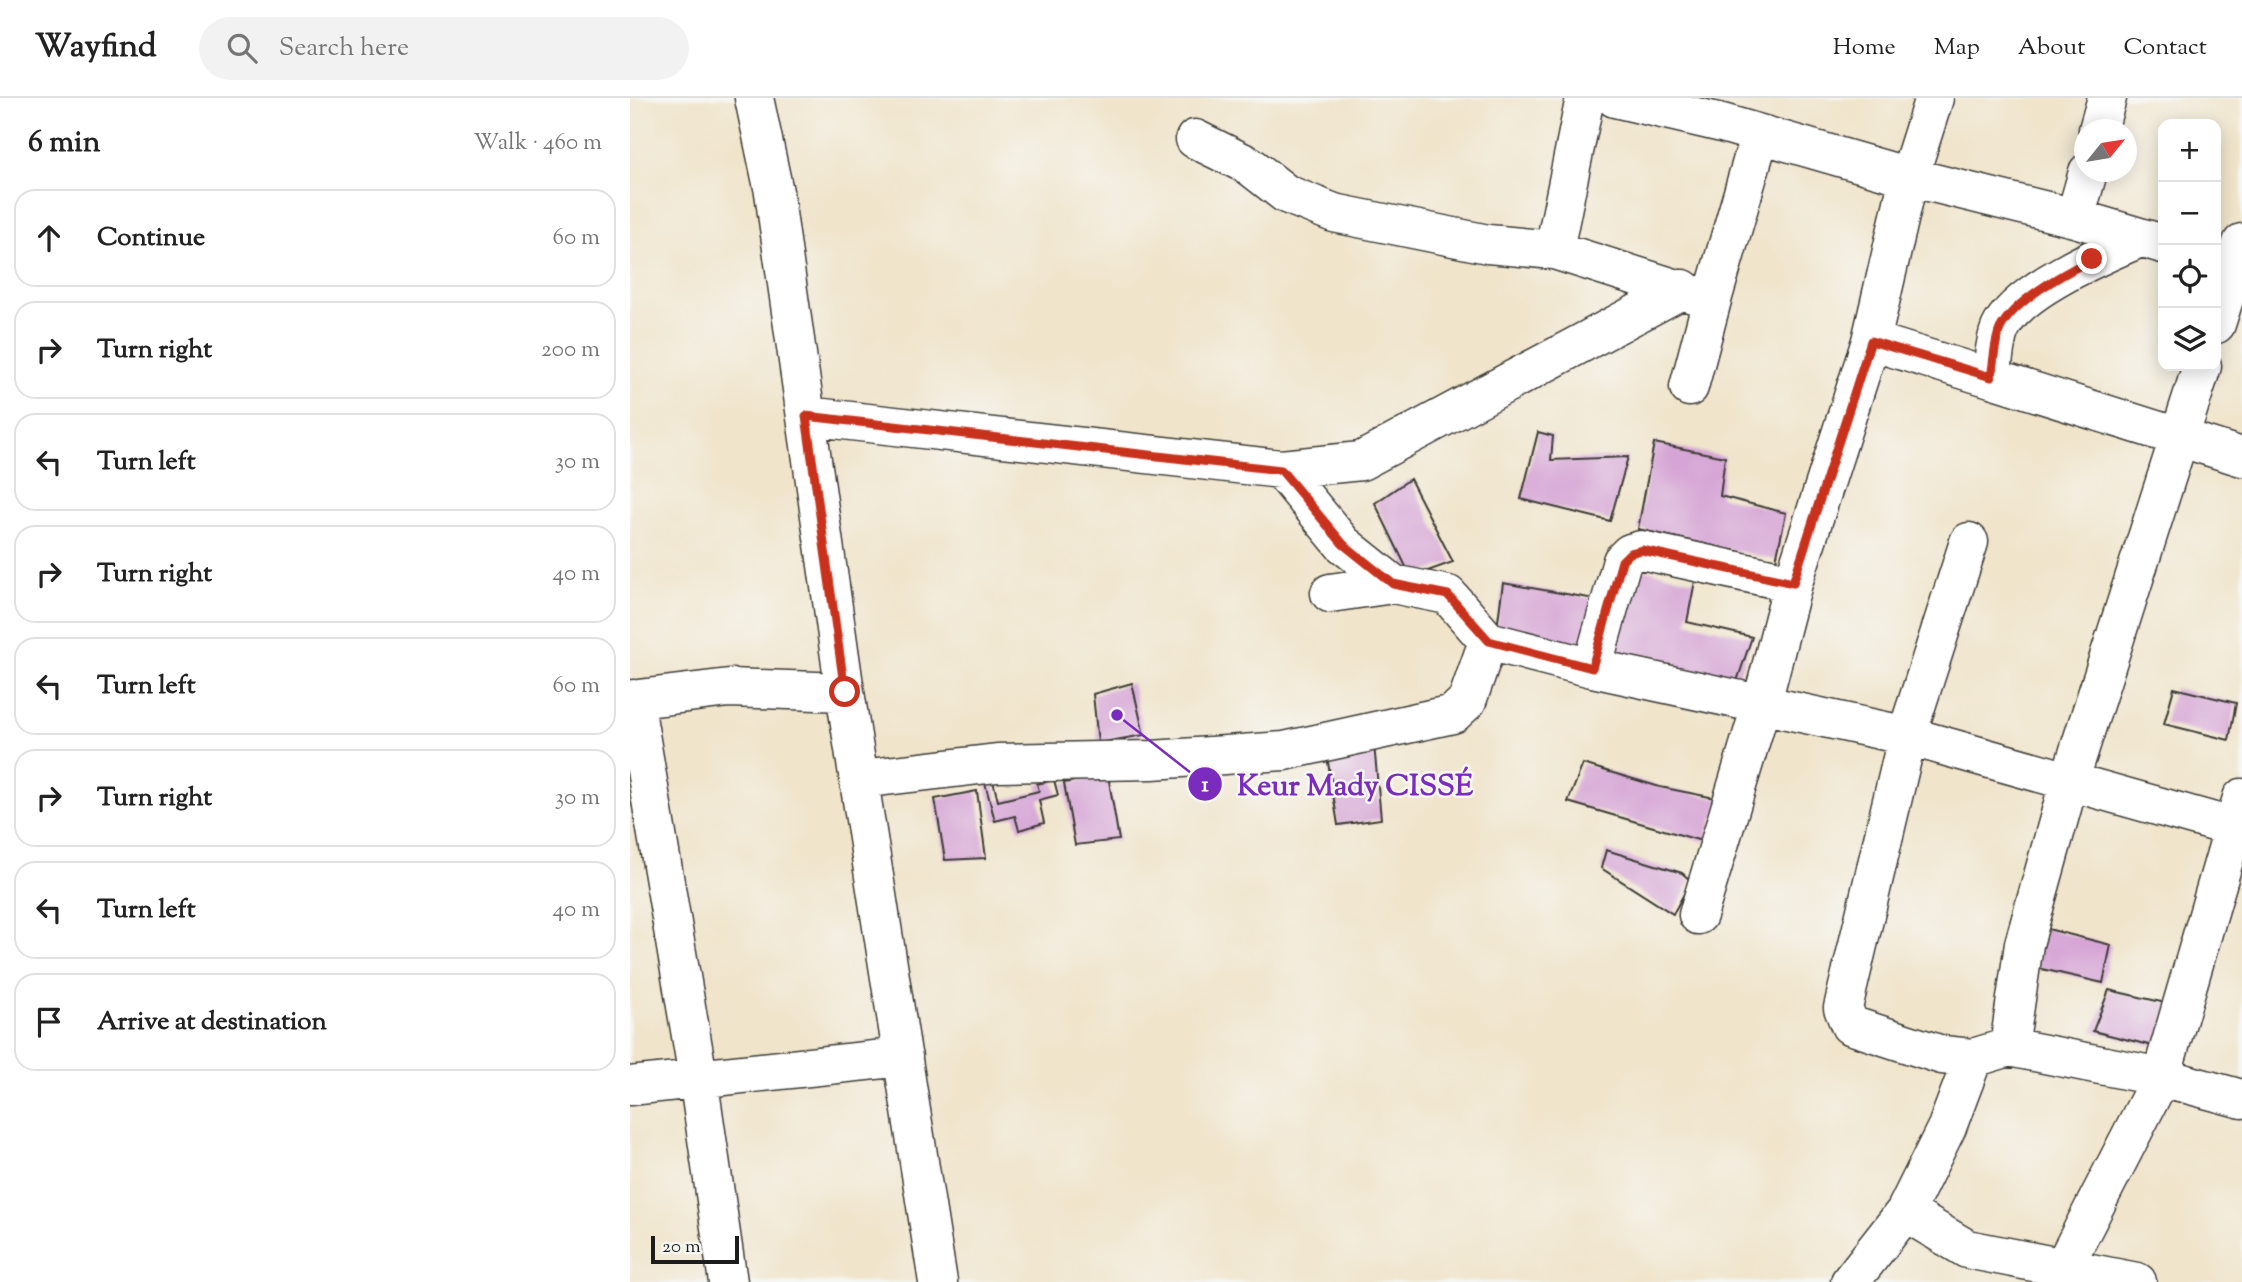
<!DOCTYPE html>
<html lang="en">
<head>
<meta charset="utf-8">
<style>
	:root { --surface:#fff; --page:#f2f2f2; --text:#222; --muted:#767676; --line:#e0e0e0 }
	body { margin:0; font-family:"Sorts Mill Goudy",serif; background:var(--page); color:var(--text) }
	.controls { position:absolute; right:21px; top:21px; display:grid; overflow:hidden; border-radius:14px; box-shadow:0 4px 18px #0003 }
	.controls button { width:63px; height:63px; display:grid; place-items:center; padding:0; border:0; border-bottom:2px solid var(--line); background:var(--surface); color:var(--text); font:35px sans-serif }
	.compass { position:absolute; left:1444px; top:21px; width:63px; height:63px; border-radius:50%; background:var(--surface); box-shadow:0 4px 18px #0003; rotate:60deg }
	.scale { position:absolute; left:21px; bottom:18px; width:88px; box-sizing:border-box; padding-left:7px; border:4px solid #1c1c1c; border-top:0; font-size:19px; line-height:24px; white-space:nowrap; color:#1c1c1c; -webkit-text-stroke:5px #f6f6f2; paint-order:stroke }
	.stop { position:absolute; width:21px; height:21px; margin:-16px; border:5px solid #c8321e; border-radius:50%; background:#fff }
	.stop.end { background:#c8321e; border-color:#fff; box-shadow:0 2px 7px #0008 }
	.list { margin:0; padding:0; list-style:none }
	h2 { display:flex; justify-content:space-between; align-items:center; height:91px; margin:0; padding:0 28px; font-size:30px }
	h2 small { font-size:23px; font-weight:400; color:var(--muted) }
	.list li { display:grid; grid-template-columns:46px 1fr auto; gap:21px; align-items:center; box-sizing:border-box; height:98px; margin:0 14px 14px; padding:0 14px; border:2px solid var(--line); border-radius:21px }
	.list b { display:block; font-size:26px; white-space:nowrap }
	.list em { font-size:23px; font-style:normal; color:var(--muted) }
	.icon { flex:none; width:38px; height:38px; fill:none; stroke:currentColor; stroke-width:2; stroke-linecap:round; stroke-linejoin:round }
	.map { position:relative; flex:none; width:1612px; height:1184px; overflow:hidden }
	header { display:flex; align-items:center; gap:42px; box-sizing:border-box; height:98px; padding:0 35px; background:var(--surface); border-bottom:2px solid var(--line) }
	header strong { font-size:33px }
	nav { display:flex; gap:38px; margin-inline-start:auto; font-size:24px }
	.search { width:490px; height:63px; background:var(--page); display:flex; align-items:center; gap:18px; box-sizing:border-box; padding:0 24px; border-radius:38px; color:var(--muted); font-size:26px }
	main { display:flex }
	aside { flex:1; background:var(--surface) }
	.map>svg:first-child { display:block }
	.building { fill:#d6a5d5 }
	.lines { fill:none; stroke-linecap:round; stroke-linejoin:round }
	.minor-casing { stroke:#3c3a36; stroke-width:41 }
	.minor { stroke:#fff; stroke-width:38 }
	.route { stroke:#c8321e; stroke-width:9 }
	.leader { fill:none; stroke:#7b2cbf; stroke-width:2.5 }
	.callout-dot { fill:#7b2cbf; stroke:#f6f6f2; stroke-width:2.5 }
	.mark-label { font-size:21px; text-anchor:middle; font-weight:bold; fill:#fff }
	.callout-label { font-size:30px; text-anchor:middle; font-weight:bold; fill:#7b2cbf; stroke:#f6f6f2; stroke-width:5; stroke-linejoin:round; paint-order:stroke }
</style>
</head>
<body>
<header>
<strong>Wayfind</strong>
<div class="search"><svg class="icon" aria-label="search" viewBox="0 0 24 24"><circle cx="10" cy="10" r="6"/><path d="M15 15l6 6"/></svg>Search here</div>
<nav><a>Home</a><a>Map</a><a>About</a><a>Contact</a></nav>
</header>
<main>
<aside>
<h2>6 min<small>Walk · 460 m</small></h2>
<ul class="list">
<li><svg class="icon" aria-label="ahead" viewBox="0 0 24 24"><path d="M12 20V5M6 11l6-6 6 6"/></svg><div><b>Continue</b></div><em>60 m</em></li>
<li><svg class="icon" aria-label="right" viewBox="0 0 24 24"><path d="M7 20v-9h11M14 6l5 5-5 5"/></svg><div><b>Turn right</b></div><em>200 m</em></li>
<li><svg class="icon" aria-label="left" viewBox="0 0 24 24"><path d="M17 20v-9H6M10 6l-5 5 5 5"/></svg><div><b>Turn left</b></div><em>30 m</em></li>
<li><svg class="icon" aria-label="right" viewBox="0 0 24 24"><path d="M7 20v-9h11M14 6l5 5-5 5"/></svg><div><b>Turn right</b></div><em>40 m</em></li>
<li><svg class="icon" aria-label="left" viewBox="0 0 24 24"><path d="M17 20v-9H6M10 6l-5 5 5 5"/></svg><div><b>Turn left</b></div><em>60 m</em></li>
<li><svg class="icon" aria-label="right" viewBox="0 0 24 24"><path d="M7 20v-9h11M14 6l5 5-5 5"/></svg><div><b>Turn right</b></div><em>30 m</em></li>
<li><svg class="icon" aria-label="left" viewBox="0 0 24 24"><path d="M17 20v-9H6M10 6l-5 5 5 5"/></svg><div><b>Turn left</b></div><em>40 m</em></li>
<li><svg class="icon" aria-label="arrive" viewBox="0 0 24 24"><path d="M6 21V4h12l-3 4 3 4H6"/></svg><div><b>Arrive at destination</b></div></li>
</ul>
</aside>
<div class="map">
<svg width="1612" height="1184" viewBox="0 0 1612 1184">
	<rect width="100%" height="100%" fill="#f6f6f2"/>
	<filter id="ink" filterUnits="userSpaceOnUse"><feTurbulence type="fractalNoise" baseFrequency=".0143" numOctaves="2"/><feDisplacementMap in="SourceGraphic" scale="14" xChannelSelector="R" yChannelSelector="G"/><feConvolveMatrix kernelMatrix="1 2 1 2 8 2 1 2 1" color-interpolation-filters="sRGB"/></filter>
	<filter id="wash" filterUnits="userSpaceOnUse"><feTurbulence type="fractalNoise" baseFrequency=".00686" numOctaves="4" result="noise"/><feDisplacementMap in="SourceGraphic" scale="28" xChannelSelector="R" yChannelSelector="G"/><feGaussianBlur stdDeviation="1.57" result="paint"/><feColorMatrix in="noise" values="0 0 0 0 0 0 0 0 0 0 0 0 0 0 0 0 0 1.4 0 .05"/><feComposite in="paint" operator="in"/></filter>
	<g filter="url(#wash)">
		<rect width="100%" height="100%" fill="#f0e4ca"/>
		<g id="blocks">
			<path class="building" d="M908 334 923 338 921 362 998 359 980 423 891 401Z
				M1024 345 1095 359 1090 398 1156 415 1146 462 1008 431Z
				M780 381 823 464 781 479 745 405Z
				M1000 468 1065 483 1057 524 1122 539 1104 592 980 560Z
				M873 485 965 501 947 556 866 538Z
				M502 585 514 637 468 645 463 596Z
				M1544 590 1606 605 1599 642 1534 626Z
				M744 646 751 721 708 727 697 658Z
				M953 666 1030 689 1090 701 1075 744 938 704Z
				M478 677 489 742 445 747 434 685Z
				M424 682 428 697 409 702 414 725 389 732 385 718 365 723 355 685 363 683 368 703 409 693 407 686Z
				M347 693 356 760 315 762 305 701Z
				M976 752 1052 775 1061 783 1043 816 971 770Z
				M1414 830 1481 847 1473 885 1403 869Z
				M1479 892 1540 906 1527 949 1463 933Z"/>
		</g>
	</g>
	<g filter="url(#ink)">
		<use href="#blocks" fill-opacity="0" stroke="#3c3a36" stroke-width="2"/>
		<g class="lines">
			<defs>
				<path id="minor" d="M124 0 144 94 215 594 308 1184
					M985 0 1092 25 1279 79 1445 120 1533 146
					M1468 32 1477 0
					M565 41 620 68 656 96 704 115 858 146 924 152 1082 202 1130 36
					M1445 120 1458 74
					M924 152 955 0
					M1586 226 1612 145
					M1241 243 1361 280C1364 265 1364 245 1370 231 1387 193 1472 156 1510 140
					M1361 280 1612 359
					M1059 289 1082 202
					M176 318 651 371 731 363 1053 191
					M651 371 713 446 763 486
					M1339 444 1280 627 1213 910 1220 927 1312 957 1343 960 1379 949 1531 979 1612 1001
					M700 495 763 486 818 497 858 543 962 570 1278 638 1602 729
					M962 570 992 463 1000 455 1011 452 1163 485
					M4 601 68 979 98 1184
					M0 602 99 590 215 594
					M230 681 367 665 522 662 654 653 823 616 837 603 858 543
					M1068 817 1131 608 1163 485 1241 243 1279 79 1304 0
					M1379 949 1394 846 1440 681 1572 268
					M0 988 273 959
					M1275 1114 1337 1151 1507 1184
					M1433 1170 1531 979 1612 700
					M1220 1184 1275 1114 1317 1029 1343 960"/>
			</defs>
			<use href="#minor" class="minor-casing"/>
			<use href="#minor" class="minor"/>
		</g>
	</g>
	<g class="lines" filter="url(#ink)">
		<path class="route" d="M215 594 176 318 651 372 713 446 763 486 818 497 859 543 962 570 992 463 1000 455 1012 452 1163 485 1241 243 1361 279C1364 265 1364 244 1370 231 1384 202 1435 175 1462 161"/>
	</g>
	<path class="leader" d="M487 617L575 686"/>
	<g class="callout-dot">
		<circle cx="487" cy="617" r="7"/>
		<circle cx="575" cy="686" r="18"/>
	</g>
	<g class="mark-label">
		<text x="575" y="693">1</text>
	</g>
	<g class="callout-label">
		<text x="725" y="697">Keur Mady CISSÉ</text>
	</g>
</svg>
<div class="controls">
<button>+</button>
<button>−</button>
<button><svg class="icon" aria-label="locate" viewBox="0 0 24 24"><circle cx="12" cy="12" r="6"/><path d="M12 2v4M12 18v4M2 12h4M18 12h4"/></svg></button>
<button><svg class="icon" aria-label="layers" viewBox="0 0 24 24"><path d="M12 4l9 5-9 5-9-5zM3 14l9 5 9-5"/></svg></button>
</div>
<svg class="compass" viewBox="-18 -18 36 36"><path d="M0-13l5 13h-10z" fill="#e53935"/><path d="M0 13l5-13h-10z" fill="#767676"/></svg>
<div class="scale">20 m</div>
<div class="stop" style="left:215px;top:594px"></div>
<div class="stop end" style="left:1462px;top:161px"></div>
</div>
</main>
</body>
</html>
